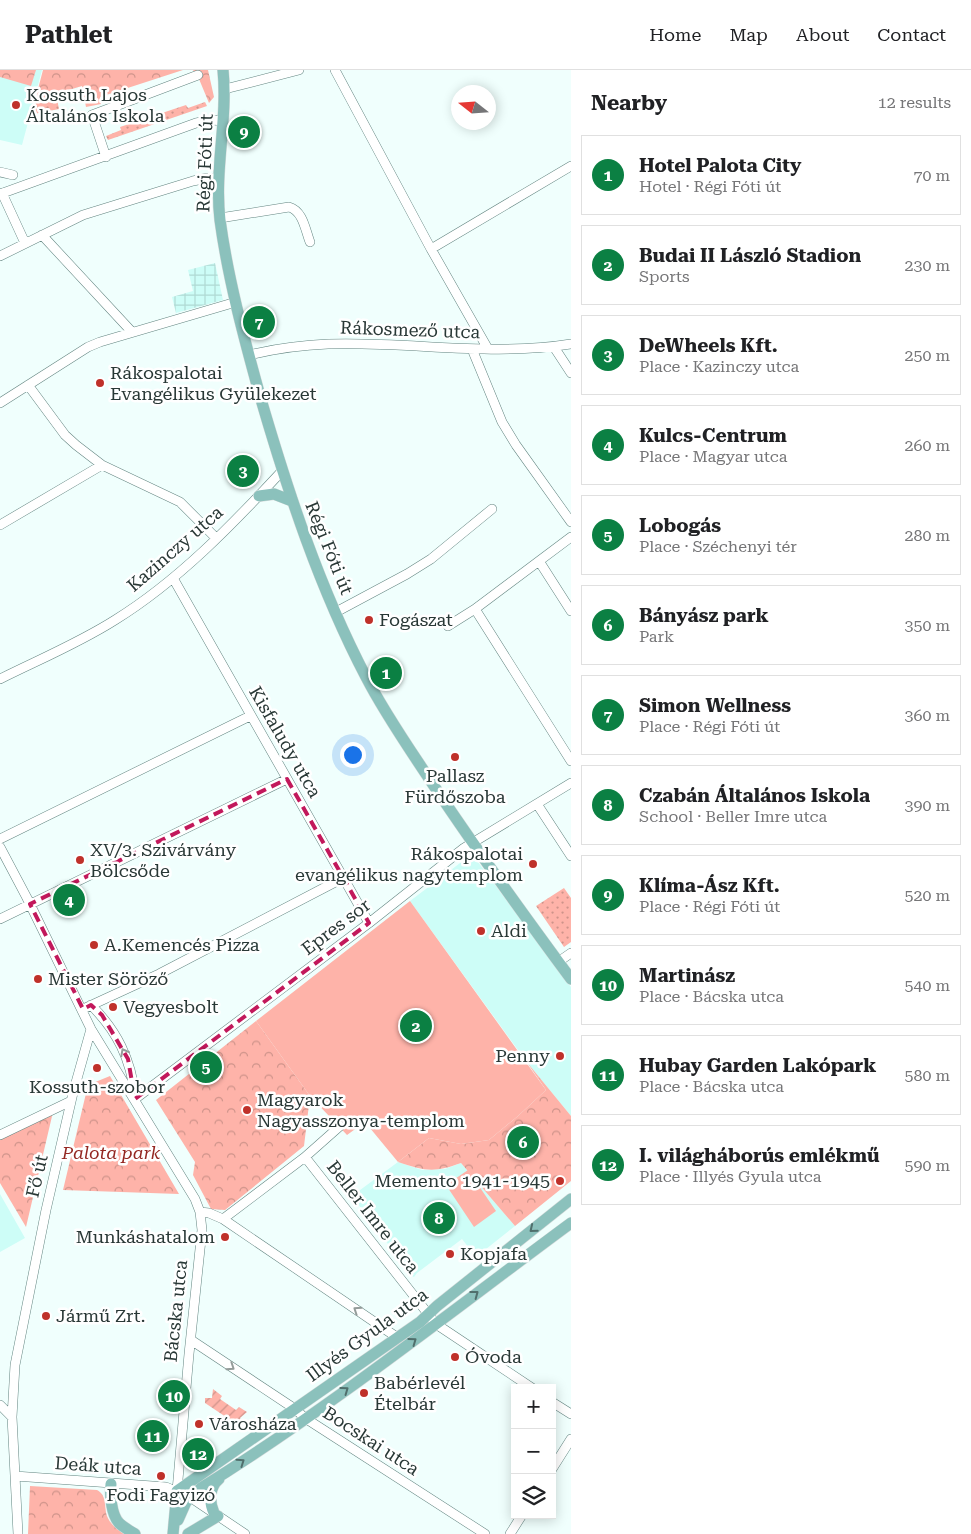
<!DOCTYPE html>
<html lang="en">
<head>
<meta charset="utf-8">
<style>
	:root { --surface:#fff; --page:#f6f6f6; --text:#202124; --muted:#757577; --line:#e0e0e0; --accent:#0b8043 }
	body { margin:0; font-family:"Roboto Serif",serif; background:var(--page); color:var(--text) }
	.controls { position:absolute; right:15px; bottom:15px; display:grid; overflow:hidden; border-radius:0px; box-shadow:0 2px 12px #0003 }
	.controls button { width:45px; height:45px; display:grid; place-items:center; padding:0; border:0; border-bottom:1px solid var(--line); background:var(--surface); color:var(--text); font:25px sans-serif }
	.compass { position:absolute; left:451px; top:15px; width:45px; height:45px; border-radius:50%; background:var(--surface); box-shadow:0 2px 12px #0003; rotate:287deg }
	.you { position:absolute; left:352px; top:684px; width:18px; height:18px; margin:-12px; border:4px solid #fff; border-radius:50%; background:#1a73e8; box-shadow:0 0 0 8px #1a73e833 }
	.badge { display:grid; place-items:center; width:32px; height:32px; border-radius:50%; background:var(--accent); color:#fff; font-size:16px; font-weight:700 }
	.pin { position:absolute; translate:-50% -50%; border:2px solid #fff; box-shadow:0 1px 5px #0006 }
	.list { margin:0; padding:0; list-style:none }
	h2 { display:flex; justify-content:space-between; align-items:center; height:65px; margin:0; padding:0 20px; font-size:21px }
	h2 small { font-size:16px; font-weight:400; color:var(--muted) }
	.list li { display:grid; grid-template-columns:32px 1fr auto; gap:15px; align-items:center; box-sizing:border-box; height:80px; margin:0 10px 10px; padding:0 10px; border:1px solid var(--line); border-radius:0px }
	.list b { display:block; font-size:19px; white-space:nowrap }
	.list p { margin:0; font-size:16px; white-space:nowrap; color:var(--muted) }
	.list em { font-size:16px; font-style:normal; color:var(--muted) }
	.icon { flex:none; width:28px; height:28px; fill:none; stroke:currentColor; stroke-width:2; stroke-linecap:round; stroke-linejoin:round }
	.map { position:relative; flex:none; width:571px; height:1464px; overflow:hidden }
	header { display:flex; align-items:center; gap:30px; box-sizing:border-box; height:70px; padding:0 25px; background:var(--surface); border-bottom:1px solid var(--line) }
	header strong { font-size:24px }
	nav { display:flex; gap:28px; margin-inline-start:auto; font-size:18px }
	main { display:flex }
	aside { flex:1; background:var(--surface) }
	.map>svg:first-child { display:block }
	.built { fill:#cdfdf7 }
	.industrial { fill:url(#industrial-grid) }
	.grass { fill:url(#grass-dots) }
	.forest { fill:url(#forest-crowns) }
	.garden { fill:url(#garden-furrows) }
	.pitch { fill:#feb3a9 }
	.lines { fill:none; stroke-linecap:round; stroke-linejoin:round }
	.minor-casing { stroke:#638581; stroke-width:10 }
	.major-casing { stroke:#d8dbdb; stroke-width:12 }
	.minor { stroke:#fff; stroke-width:9 }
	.major { stroke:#8bc1bc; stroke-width:11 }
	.oneway { stroke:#949c9a }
	.oneway2 { stroke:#506f6c }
	.marked { fill:none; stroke:#c2185b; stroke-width:4; stroke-dasharray:10 6; stroke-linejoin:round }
	.poi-dot { fill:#bf312a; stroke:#fff; stroke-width:2 }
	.labels { text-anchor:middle; stroke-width:5; stroke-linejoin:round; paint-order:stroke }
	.poi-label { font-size:18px; fill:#293836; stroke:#fff; text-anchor:start }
	.street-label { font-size:18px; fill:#293836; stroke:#fff }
	.park-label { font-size:18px; font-style:italic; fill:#942822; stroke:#fff }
</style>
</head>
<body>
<header>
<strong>Pathlet</strong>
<nav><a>Home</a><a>Map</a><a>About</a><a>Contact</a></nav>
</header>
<main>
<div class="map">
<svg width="571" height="1464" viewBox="0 0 571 1464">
	<defs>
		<pattern id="industrial-grid" width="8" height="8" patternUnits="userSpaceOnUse" patternTransform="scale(1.25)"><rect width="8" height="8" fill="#cdfdf7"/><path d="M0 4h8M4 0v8" fill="none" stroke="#b0dad4"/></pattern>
		<pattern id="grass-dots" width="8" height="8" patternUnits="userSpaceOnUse" patternTransform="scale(1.25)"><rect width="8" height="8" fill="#feb3a9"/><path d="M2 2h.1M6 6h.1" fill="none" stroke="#ce938a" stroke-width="1.8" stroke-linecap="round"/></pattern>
		<pattern id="forest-crowns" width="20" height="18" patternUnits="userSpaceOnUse" patternTransform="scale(1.25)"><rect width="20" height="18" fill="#feb3a9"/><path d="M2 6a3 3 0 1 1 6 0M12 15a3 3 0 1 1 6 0" fill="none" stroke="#ce938a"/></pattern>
		<pattern id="garden-furrows" width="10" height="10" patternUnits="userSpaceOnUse" patternTransform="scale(1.25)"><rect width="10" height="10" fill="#feb3a9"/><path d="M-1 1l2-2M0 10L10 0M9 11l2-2" fill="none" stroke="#ce938a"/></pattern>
	</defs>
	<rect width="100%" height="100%" fill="#f0fffd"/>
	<path class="built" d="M0 0H42L22 75 0 70Z
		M472 784 571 917V1046L526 991 410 831Z
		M398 1092 422 1100 445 1099 461 1093 515 1156 476 1187 462 1169 417 1203 414 1207 412 1206 352 1126Z
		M0 1124 25 1168 0 1182Z"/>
	<path class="industrial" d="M215 193 223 230 176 243 172 227 193 221 188 200Z"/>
	<path class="grass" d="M38 19 52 25 56 24 59 39 34 44Z
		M205 32 207 36 108 70 106 66 121 60 120 57 186 35 188 38Z
		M564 818 571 828V872L564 877 536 836Z"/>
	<path class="forest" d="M0 0H36L31 16 0 7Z
		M43 0H183L100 27 101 34 86 37 82 16 52 25 38 19Z
		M193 0H208L214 27 209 33 199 9Z
		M256 951 310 1026 304 1076 225 1140 211 1139 193 1105 195 1092 156 1030Z
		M526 991 571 1046V1111L515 1156 461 1093C434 1103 425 1101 398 1092L429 1068 461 1074 489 1070 518 1046 546 1020Z
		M110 1006 179 1124 63 1120 88 1015Z
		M53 1042 26 1157 0 1113V1067Z
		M30 1416 97 1420C107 1425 104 1436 107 1446 110 1454 117 1459 124 1464H28Z"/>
	<path class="garden" d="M213 1319 222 1326 220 1329 236 1340 239 1337 247 1342 240 1348 242 1352 239 1355 235 1353 205 1333V1328H212Z"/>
	<path class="pitch" d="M410 831 546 1020 518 1046 489 1070 461 1074 429 1068 398 1092 365 1052 347 1065 310 1026 256 951Z
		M468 1100 496 1141 474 1157 446 1115Z"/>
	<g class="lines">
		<defs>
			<path id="minor" d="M335 0 431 179 488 279
				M225 19 299 0
				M106 87 92 45 198 5
				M0 102 13 105
				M2 123 25 173
				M0 124 196 53 211 50 224 51
				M220 148 289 137C303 141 305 159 310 172
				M42 165 132 262
				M431 179 571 96
				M0 186 83 145 193 111 207 108H219
				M554 277 571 303
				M472 279 502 352 516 375 571 452
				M249 285C274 279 302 275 328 274 409 271 490 287 571 274
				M28 315 65 365 76 375 102 395 180 432 216 468
				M0 333 88 277 100 272 236 232
				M0 455 102 395
				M539 491 571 541
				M173 508 369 853
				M475 539 571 691
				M336 542 407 504 431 489 492 439
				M448 556 475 539 571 467
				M0 609C38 590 79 573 115 550 178 511 232 455 282 401
				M537 734 571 786
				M0 769 250 646
				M0 777 27 828 91 959 195 1129 200 1142 202 1160 189 1284 177 1421
				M0 849 287 709
				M558 892 571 883
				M91 935C117 961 131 989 135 1026
				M83 939 159 904 343 808
				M135 1029 369 853 464 778 571 713
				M0 1065 71 1031
				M305 1087 436 1254 532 1318
				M200 1142 209 1143 223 1149 305 1087 340 1056
				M223 1149 398 1268
				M191 1270 295 1339 305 1348 485 1464
				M552 1332 571 1344
				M0 1335 12 1347
				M552 1399 571 1369
				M15 1406 166 1417 190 1427 245 1464
				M18 1464 12 1347 15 1295 46 1140 73 1023 91 959
				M510 1464 522 1445"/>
			<path id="major" d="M223 0C228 50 214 100 220 150 228 209 244 268 260 326 288 422 319 517 366 607 385 644 409 678 432 713 476 779 523 844 571 909
				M259 426 274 424 292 431
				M111 1414C110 1425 111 1444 119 1453 123 1457 130 1461 135 1464
				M214 1443C209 1432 209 1417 219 1409
				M178 1450 186 1432 201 1418C330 1338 449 1243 571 1153
				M173 1464 177 1421 420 1252 437 1236 571 1129
				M188 1464 218 1446"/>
		</defs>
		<use href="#minor" class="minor-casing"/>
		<use href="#major" class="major-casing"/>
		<use href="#minor" class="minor"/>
		<use href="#major" class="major"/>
	</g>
	<defs><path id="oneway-chevron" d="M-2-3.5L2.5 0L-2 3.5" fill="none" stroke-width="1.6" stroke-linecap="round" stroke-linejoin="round" transform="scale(1.25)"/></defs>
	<g class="oneway">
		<use href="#oneway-chevron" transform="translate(124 982) rotate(-118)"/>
		<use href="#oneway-chevron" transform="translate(357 1240) rotate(-146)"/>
		<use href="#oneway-chevron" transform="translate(231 1297) rotate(34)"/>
	</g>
	<g class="oneway2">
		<use href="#oneway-chevron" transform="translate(533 1159) rotate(141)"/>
		<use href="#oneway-chevron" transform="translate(475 1224) rotate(-37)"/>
		<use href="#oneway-chevron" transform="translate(413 1271) rotate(-36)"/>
		<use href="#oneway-chevron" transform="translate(345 1320) rotate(-36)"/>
		<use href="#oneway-chevron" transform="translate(241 1392) rotate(-35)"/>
	</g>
	<path class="marked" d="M287 709 369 853 135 1029 128 989 102 945 91 935 83 939 30 834Z"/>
	<g class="poi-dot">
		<circle cx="16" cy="35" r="5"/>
		<circle cx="100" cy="313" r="5"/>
		<circle cx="369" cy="550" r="5"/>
		<circle cx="455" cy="687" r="5"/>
		<circle cx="80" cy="790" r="5"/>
		<circle cx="533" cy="794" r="5"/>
		<circle cx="481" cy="861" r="5"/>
		<circle cx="94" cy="875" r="5"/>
		<circle cx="38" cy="909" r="5"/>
		<circle cx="113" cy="937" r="5"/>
		<circle cx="560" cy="986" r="5"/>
		<circle cx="97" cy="998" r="5"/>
		<circle cx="247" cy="1040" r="5"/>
		<circle cx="560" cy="1111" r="5"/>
		<circle cx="225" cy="1167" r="5"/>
		<circle cx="450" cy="1184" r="5"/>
		<circle cx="46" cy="1246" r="5"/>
		<circle cx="455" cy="1287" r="5"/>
		<circle cx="364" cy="1323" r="5"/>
		<circle cx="199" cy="1354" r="5"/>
		<circle cx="161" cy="1406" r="5"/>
	</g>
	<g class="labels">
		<g class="poi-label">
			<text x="26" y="31">Kossuth Lajos<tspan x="26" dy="21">Általános Iskola</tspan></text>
			<text x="110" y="309">Rákospalotai<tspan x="110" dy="21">Evangélikus Gyülekezet</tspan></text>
			<text x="379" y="556">Fogászat</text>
			<text x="455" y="712" text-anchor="middle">Pallasz<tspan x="455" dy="21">Fürdőszoba</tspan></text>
			<text x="90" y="786">XV/3. Szivárvány<tspan x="90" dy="21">Bölcsőde</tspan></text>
			<text x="523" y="790" text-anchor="end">Rákospalotai<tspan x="523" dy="21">evangélikus nagytemplom</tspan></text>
			<text x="491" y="867">Aldi</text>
			<text x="104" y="881">A.Kemencés Pizza</text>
			<text x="48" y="915">Mister Söröző</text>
			<text x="123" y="943">Vegyesbolt</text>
			<text x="550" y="992" text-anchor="end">Penny</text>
			<text x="97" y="1023" text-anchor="middle">Kossuth-szobor</text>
			<text x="257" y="1036">Magyarok<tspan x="257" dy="21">Nagyasszonya-templom</tspan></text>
			<text x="550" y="1117" text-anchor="end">Memento 1941-1945</text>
			<text x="215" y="1173" text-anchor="end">Munkáshatalom</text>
			<text x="460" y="1190">Kopjafa</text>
			<text x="56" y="1252">Jármű Zrt.</text>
			<text x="465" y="1293">Óvoda</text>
			<text x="374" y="1319">Babérlevél<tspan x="374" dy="21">Ételbár</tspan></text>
			<text x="209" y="1360">Városháza</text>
			<text x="161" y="1431" text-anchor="middle">Fodi Fagyizó</text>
		</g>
		<g class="street-label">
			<text transform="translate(205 93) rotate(-88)" y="6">Régi Fóti út</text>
			<text transform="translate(410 260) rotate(2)" y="6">Rákosmező utca</text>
			<text transform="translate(329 478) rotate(68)" y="6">Régi Fóti út</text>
			<text transform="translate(175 479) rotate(-41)" y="6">Kazinczy utca</text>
			<text transform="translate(285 672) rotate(60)" y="6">Kisfaludy utca</text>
			<text transform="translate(336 857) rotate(-37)" y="6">Epres sor</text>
			<text transform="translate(37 1106) rotate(-77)" y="6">Fő út</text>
			<text transform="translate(373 1147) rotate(52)" y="6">Beller Imre utca</text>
			<text transform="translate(176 1241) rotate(-84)" y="6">Bácska utca</text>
			<text transform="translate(367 1265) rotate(-36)" y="6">Illyés Gyula utca</text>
			<text transform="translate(371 1371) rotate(33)" y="6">Bocskai utca</text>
			<text transform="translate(98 1396) rotate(4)" y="6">Deák utca</text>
		</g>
		<g class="park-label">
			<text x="111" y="1089">Palota park</text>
		</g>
	</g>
</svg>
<div class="controls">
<button>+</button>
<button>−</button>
<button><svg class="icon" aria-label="layers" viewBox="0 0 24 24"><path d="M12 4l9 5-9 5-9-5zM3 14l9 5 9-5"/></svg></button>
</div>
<svg class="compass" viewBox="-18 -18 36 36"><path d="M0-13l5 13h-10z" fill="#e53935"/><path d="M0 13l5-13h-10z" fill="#757577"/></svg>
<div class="you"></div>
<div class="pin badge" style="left:386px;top:603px">1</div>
<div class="pin badge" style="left:416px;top:956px">2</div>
<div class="pin badge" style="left:243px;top:401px">3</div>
<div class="pin badge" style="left:69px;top:830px">4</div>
<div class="pin badge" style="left:206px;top:997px">5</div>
<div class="pin badge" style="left:523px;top:1072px">6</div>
<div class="pin badge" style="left:259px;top:252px">7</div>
<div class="pin badge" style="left:439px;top:1148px">8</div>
<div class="pin badge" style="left:244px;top:62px">9</div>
<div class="pin badge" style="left:174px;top:1326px">10</div>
<div class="pin badge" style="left:153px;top:1366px">11</div>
<div class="pin badge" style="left:198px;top:1384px">12</div>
</div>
<aside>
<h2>Nearby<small>12 results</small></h2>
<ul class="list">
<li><span class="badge">1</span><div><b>Hotel Palota City</b><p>Hotel · Régi Fóti út</p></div><em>70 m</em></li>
<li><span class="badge">2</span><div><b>Budai II László Stadion</b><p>Sports</p></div><em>230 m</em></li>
<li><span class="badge">3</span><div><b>DeWheels Kft.</b><p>Place · Kazinczy utca</p></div><em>250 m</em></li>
<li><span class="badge">4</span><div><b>Kulcs-Centrum</b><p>Place · Magyar utca</p></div><em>260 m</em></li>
<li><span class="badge">5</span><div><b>Lobogás</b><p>Place · Széchenyi tér</p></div><em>280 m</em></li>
<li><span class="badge">6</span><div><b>Bányász park</b><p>Park</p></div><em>350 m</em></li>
<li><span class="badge">7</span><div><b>Simon Wellness</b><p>Place · Régi Fóti út</p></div><em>360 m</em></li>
<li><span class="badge">8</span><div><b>Czabán Általános Iskola</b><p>School · Beller Imre utca</p></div><em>390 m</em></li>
<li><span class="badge">9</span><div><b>Klíma-Ász Kft.</b><p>Place · Régi Fóti út</p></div><em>520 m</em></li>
<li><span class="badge">10</span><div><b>Martinász</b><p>Place · Bácska utca</p></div><em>540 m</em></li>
<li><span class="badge">11</span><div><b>Hubay Garden Lakópark</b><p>Place · Bácska utca</p></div><em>580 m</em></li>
<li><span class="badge">12</span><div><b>I. világháborús emlékmű</b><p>Place · Illyés Gyula utca</p></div><em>590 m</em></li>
</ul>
</aside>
</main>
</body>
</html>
